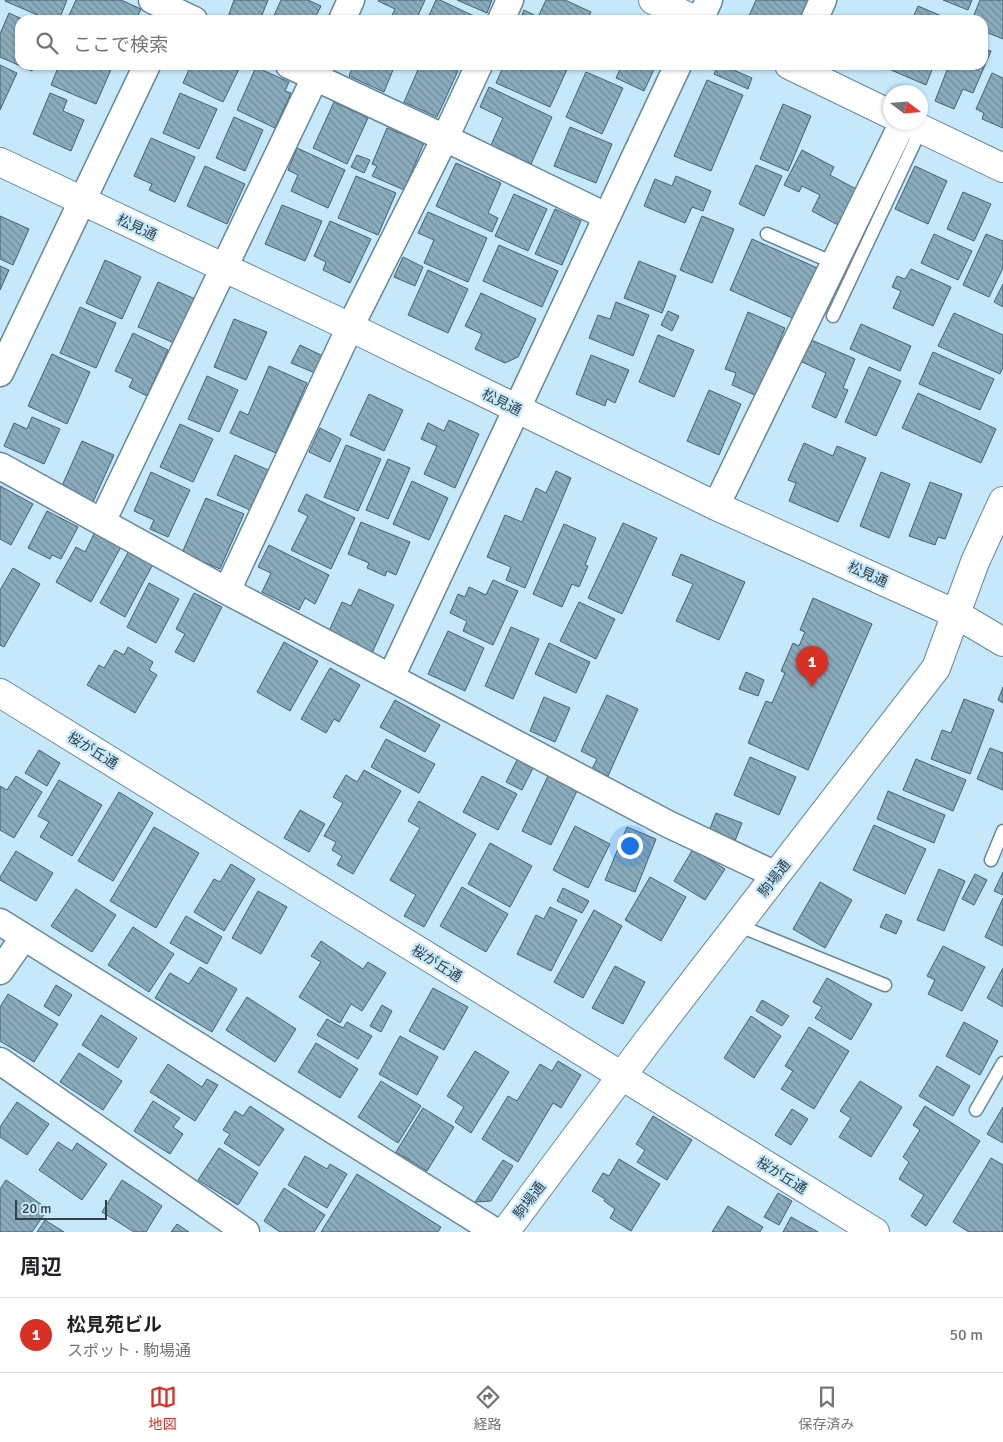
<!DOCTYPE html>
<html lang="ja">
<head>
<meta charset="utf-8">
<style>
	:root { --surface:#fff; --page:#f2f2f2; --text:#202124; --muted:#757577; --line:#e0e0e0; --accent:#d93025 }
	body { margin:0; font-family:Signika,"Noto Sans JP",sans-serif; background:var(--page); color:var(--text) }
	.compass { position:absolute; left:883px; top:85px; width:45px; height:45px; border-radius:50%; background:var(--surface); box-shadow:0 1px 4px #0004; rotate:106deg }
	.scale { position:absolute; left:15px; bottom:12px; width:92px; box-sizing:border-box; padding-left:5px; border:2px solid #313f47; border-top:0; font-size:14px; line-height:18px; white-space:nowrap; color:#313f47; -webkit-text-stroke:4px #c5e8fb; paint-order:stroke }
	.you { position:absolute; left:629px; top:845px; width:18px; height:18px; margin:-12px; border:4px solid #fff; border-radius:50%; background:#1a73e8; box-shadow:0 0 0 8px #1a73e833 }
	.badge { display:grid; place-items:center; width:32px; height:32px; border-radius:50%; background:var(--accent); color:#fff; font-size:16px; font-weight:700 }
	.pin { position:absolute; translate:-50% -41px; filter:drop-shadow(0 1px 2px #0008) }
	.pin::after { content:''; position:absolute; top:26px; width:18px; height:15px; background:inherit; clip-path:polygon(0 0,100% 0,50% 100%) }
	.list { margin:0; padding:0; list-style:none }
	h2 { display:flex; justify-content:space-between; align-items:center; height:65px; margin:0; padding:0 20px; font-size:21px }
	h2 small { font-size:16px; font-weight:400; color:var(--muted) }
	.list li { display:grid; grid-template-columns:32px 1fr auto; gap:15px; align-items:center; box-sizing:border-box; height:75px; padding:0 20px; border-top:1px solid var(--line) }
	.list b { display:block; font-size:19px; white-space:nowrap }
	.list p { margin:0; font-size:16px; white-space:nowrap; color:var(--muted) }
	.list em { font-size:16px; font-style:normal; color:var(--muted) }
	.icon { flex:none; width:28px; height:28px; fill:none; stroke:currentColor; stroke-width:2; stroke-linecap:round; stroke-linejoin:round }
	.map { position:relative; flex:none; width:1003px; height:1232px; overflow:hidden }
	.search { position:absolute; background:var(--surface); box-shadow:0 1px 4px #0004; left:15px; right:15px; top:15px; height:55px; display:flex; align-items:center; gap:12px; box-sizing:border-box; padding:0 18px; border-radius:15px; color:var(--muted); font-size:19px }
	.sheet { height:140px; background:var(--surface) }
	nav { display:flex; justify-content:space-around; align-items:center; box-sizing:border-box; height:70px; border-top:1px solid var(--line); background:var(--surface); font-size:14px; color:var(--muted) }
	nav a { display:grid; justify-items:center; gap:2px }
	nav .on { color:var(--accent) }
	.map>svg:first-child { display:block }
	.building { fill:url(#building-back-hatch); stroke:#436272 }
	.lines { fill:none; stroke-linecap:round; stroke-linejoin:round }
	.lane-casing { stroke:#678899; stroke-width:15 }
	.street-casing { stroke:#678899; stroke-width:29 }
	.secondary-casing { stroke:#678899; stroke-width:30 }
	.lane { stroke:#fff; stroke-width:12 }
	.street { stroke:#fff; stroke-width:26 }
	.secondary { stroke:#fff; stroke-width:28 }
	.labels { text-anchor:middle; stroke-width:4.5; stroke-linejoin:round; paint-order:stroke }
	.street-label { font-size:14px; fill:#313f47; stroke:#c5e8fb }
</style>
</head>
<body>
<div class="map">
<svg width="1003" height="1232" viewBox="0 0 1003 1232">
	<defs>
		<pattern id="building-back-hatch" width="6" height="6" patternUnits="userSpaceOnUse" patternTransform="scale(1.25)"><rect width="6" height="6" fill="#8aacbd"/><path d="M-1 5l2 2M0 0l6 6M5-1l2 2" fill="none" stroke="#718d9b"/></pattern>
	</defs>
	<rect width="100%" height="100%" fill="#c5e8fb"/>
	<path class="building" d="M5 0H67L59 20H49L5 1Z
		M76 0H121L141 9 136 20H67Z
		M234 0H268L260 20H235L228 17Z
		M281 0H308L321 6 314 20H272Z
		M379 0H425L416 20H390L395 9 378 1Z
		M436 0H440L478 18 477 20H427Z
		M457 0H492L487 13Z
		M546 0H565L591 12 587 20H520L524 10 538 17Z
		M756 0H812L803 20H758L749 16Z
		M943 0H972L968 10Z
		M980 0H1003V39L983 31V20H972Z
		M918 6 951 20H912Z
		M9 13 24 20H20V65H35L32 71 0 57V34Z
		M983 48 991 51 973 93 963 89 954 109 935 101 949 65H983Z
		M0 65 17 73 0 110Z
		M59 65H113L96 104 51 85Z
		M191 65H241L223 102 183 83Z
		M353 65H395L384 92 349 76Z
		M420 65H445L458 71 437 117 404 102Z
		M504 65H569L550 107 496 83Z
		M622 65H656L644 91 616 78Z
		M718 65H722L752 78 748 89 714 74Z
		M893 65H934L926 85 891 70Z
		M256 67 289 82 285 91 291 93 275 128 237 110Z
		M586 72 623 88 602 134 566 117Z
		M992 73 1003 78V128L982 119 984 113 976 109Z
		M707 80 743 95 711 171 674 156Z
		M489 87 552 117 531 164 491 145 503 118 480 107Z
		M50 93 67 100 63 111 84 120 71 151 33 134Z
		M180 93 217 109 199 149 163 133Z
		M334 102 368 118 347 164 313 148Z
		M783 104 811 116 788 171 760 159Z
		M234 117 263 130 245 171 216 158Z
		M570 127 612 144 596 183 554 166Z
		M387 128 424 143 404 190 372 176 377 166 372 164Z
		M151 138 195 157 175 202 149 190 152 184 134 176Z
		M297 148 345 170 328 208 291 191 298 175 288 170Z
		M802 150 834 167 830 175 856 189 838 225 812 211 820 195 802 186 799 192 784 185Z
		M357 155 370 160 364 173 351 167Z
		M456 163 501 183 488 213 498 218 492 232 436 206Z
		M756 165 782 176 764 216 739 204Z
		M205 166 245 184 227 224 187 206Z
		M915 166 947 181 928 224 895 209Z
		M356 176 396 193 378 235 338 218Z
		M676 176 711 191 703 211 692 207 685 223 644 206 655 179 672 186Z
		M963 192 991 204 974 241 947 229Z
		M514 194 547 209 528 251 495 236Z
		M282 205 322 221 305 261 265 244Z
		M555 209 581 221 562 265 535 254Z
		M428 212 487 238 468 282 424 263 434 240 418 233Z
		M0 216 29 229 13 265 0 259Z
		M702 216 734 229 712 283 680 270Z
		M330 221 371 239 350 283 323 270 326 262 314 256Z
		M934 234 972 251 958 280 921 263Z
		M986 234 1003 241V268L989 297 963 285Z
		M752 239 822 270 799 321 730 290Z
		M499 245 558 271 542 307 483 281Z
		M403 257 423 267 415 286 394 277Z
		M105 260 141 277 122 319 86 303Z
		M639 261 676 276 662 313 624 298Z
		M0 266 9 270 0 290Z
		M911 269 951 287 933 326 893 308 901 291 892 287 897 276 905 279Z
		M428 270 468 289 448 333 408 315Z
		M158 282 195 299 174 343 138 327Z
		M1003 284V307L994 302Z
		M481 293 536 319 518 357 505 363 475 349 482 334 465 326Z
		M616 302 649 315 633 356 589 338 598 315 610 319Z
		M80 307 116 323 96 368 60 353Z
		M668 311 679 316 672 331 661 325Z
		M748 312 785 328 757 396 732 385 736 373 725 369Z
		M954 313 1003 335V367L1000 374 938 346Z
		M234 319 267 332 246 380 214 367Z
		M861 324 911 346 900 371 850 349Z
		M133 333 168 350 147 396 129 387 133 379 115 371Z
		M658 335 694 350 674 397 639 382Z
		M809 339 855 359 843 388 848 390 836 418 812 407 826 373 800 361Z
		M300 345 323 356 315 373 291 363Z
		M933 352 994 379 980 410 919 384Z
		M52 354 90 372 67 424 28 406Z
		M591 355 629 370 615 403 607 399 605 406 576 394Z
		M269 366 307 383 276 453 230 433 240 411 248 415Z
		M869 367 901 381 876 436 845 422Z
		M207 376 238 390 219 432 188 419Z
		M709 390 741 404 719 455 687 441Z
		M918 393 996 429 981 463 902 428Z
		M369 394 403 410 384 451 350 435Z
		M32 417 60 429 44 464 4 446 14 423 27 429Z
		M449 420 479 434 455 488 424 474 437 446 421 439 428 423 444 431Z
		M180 424 213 439 193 482 160 467Z
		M320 428 341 439 330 462 309 452Z
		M82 441 114 455 93 502 61 488Z
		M804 443 833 456 837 446 866 458 838 522 789 501 796 483 788 480Z
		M346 445 381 459 358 511 324 497Z
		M235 455 268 470 250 510 217 495Z
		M388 459 410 468 388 519 366 510Z
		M556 471 571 478 525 588 506 580 511 567 487 557 505 515 522 522 536 488 546 493Z
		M151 472 190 490 168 537 150 529 154 520 134 511Z
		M881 472 910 484 889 538 860 526Z
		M412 481 448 498 429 540 393 524Z
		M930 482 962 494 945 539 938 537 935 545 909 536Z
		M0 486 33 504 11 545 0 539Z
		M306 494 355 518 331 569 291 550 308 516 298 511Z
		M206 498 244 514 220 569 182 553Z
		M47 511 78 527 61 559 52 555 50 559 28 548Z
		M361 522 410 542 396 575 387 571 385 576 367 568 369 563 348 554Z
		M623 523 657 538 622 614 588 598Z
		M564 524 596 538 585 565 588 566 579 587 572 584 562 607 533 594Z
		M96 530 122 545 91 602 56 582 76 547 85 552Z
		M269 545 329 575 315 604 305 598 299 610 262 592 271 573 258 567Z
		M129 551 153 564 125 617 100 603Z
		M681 554 745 582 719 640 676 621 693 584 672 575Z
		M13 568 40 584 4 647 0 645V590Z
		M493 580 518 591 493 645 463 631 467 621 450 613 458 594 465 597 469 587 486 595Z
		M149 583 179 599 156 643 127 627Z
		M359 589 394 605 372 653 328 633 342 602 351 606Z
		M194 593 222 607 194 662 175 652 185 634 176 629Z
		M813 598 872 624 808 770 748 743 766 701 772 703 785 673 781 671 793 643 799 646 805 632 800 630Z
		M579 602 615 619 596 659 560 641Z
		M511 627 539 639 513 699 485 686Z
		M448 631 484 648 465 691 428 674Z
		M284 642 318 661 290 711 257 692Z
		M549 643 590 662 576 693 535 674Z
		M128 647 153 662 149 670 157 675 135 713 87 685 99 665 104 668 115 650 124 655Z
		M330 668 360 685 339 722 334 719 326 733 301 719Z
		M746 672 764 680 758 696 739 689Z
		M1003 687V703L998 700Z
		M607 695 638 709 608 776 592 769 597 759 581 751Z
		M544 697 570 708 555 742 530 731Z
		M964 699 994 710 970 774 931 759 942 730 951 733Z
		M395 700 440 725 425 752 380 727Z
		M386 739 435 764 419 793 371 767Z
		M990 748 1003 753V790L977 779Z
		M39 750 60 763 47 786 25 773Z
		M750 757 796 777 779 815 734 795Z
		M916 759 966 780 953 811 903 790Z
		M517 760 533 768 522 790 506 782Z
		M364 770 401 791 353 874 337 865 342 856 332 850 336 842 324 836 343 803 333 797 346 775 357 782Z
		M16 776 42 792 14 838 0 830V786L7 790Z
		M482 776 517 794 498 830 463 812Z
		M548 776 577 791 551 845 522 831Z
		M59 780 102 805 72 856 40 837 49 822 38 816Z
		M888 791 945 815 934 843 877 819Z
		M119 792 153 813 113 881 78 861Z
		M419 801 476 834 424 927 404 916 416 895 390 880 420 828 408 821Z
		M300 810 325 824 309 852 284 838Z
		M716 813 742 823 735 841 709 831Z
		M874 825 926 849 905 894 853 870Z
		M575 826 610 844 588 888 553 870Z
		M154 827 199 853 156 928 110 901Z
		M627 827 656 839 635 892 605 880Z
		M490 843 532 866 510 907 468 884Z
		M693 849 725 869 705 900 674 881Z
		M16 851 53 873 36 901 0 880V877Z
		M231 864 255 879 224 931 194 912 214 879 220 882Z
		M939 869 965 881 944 931 917 920Z
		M1003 872V895L994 891Z
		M975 874 987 880 974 905 962 899Z
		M650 877 686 897 661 941 625 920Z
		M820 882 852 900 825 948 793 929Z
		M462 887 508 914 486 952 440 926Z
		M563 888 589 901 582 913 557 901Z
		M76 889 116 915 92 952 51 926Z
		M258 891 287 907 261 954 232 938Z
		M1003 898V946L985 937Z
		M550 907 577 920 551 971 517 954 536 915 544 919Z
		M594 910 622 926 583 998 554 982Z
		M886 914 902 921 896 934 880 927Z
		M186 916 222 937 207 964 170 943Z
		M133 927 174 954 149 992 108 965Z
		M321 941 363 969 368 962 386 973 362 1011 351 1004 340 1023 299 997 321 962 311 956Z
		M943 946 985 967 962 1011 928 994 935 980 927 976Z
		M615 966 645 982 623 1024 592 1008Z
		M200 967 237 989 212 1032 155 998 170 973 189 984Z
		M1003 968V1007L987 998Z
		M827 978 872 1004 851 1040 815 1018 822 1007 813 1002Z
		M56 985 72 995 59 1016 44 1006Z
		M433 988 468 1007 444 1050 409 1031Z
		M8 994 58 1024 34 1062 0 1041V1007Z
		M247 997 296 1029 275 1062 226 1030Z
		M762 1000 789 1016 782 1026 756 1011Z
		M382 1005 392 1011 381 1032 370 1026Z
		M101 1015 137 1038 118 1068 82 1045Z
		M751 1016 781 1036 754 1078 724 1058Z
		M327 1019 343 1028 347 1022 372 1036 358 1059 317 1035Z
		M964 1022 998 1041 980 1075 946 1056Z
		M809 1027 849 1051 814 1109 781 1089 793 1071 785 1066Z
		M400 1036 438 1057 417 1095 379 1074Z
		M316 1043 358 1069 340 1098 298 1072Z
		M475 1051 509 1072 471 1133 455 1122 464 1107 447 1096Z
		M79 1053 122 1081 103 1110 60 1082Z
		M558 1061 581 1075 561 1108 553 1103 518 1162 482 1139 508 1096 517 1101 540 1064 552 1071Z
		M168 1064 202 1087 207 1079 218 1085 195 1121 150 1092Z
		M937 1066 970 1086 953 1116 919 1096Z
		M381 1081 421 1106 398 1143 358 1117Z
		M860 1081 902 1107 871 1157 839 1137 851 1118 840 1111Z
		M153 1101 180 1118 173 1127 183 1134 170 1154 134 1131Z
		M17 1102 49 1124 27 1155 0 1137V1127Z
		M250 1106 284 1129 259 1166 224 1143 230 1134 223 1130 235 1111 243 1116Z
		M925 1106 980 1141 926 1226 911 1216 924 1195 899 1179 909 1162 903 1157 920 1130 913 1125Z
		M1003 1107V1143L987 1134Z
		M423 1108 454 1127 427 1171 396 1152Z
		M792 1109 808 1119 791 1145 775 1135Z
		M653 1116 692 1140 667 1180 637 1162 645 1150 636 1144Z
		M58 1142 72 1151 77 1143 107 1164 82 1200 39 1170Z
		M219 1148 258 1173 238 1205 198 1180Z
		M305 1156 327 1169 330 1164 347 1174 327 1208 288 1185Z
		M991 1158 1003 1165V1232H969L953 1222Z
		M619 1159 660 1184 631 1231 610 1218 615 1209 604 1201 605 1199 592 1191 603 1173 609 1176Z
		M503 1160 513 1166 491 1201 475 1202Z
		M357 1174 441 1227 438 1232H321Z
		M6 1180 48 1209 32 1232H0V1189Z
		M122 1180 162 1206 146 1232H134L102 1212Z
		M284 1188 325 1215 314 1232H280L264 1221Z
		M778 1193 792 1201 779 1225 764 1217Z
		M728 1206 763 1227 760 1232H712Z
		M791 1217 818 1232H783Z
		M45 1220 64 1232H37Z
		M177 1224 189 1232H171Z"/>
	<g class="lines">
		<defs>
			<path id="lane" d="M767 234 834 263
				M833 316 921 129
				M991 860 1003 831
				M737 925 885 985
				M976 1110 1003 1063"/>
			<path id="street" d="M152 0 194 20
				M342 20 351 0
				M501 20 510 0
				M700 20 709 0
				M814 20 823 0
				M289 65 445 138 606 216
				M0 373 147 65
				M0 466 227 591 668 824 776 875
				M716 506 903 122
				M102 522 321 65
				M227 591 350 327 445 138 479 65
				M391 677 678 65
				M0 922 496 1232
				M0 971 24 937
				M0 1061 246 1232"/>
			<path id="secondary" d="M653 0 695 20
				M789 65 890 114
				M907 122 1003 168
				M0 162 350 327 716 506 956 614 1003 642
				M0 693 875 1232
				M505 1232 650 1038 936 668 975 562 1003 501"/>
		</defs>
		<use href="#lane" class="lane-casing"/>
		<use href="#street" class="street-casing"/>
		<use href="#secondary" class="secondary-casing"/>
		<use href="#lane" class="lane"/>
		<use href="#street" class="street"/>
		<use href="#secondary" class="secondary"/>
	</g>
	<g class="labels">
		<g class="street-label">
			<text transform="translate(137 227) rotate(25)" y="5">松見通</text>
			<text transform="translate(502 402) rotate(26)" y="5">松見通</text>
			<text transform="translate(868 574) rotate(24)" y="5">松見通</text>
			<text transform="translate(93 750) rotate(32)" y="5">桜が丘通</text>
			<text transform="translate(774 878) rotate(-52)" y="5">駒場通</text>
			<text transform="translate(437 963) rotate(32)" y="5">桜が丘通</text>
			<text transform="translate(782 1175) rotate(32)" y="5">桜が丘通</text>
			<text transform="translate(529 1200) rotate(-53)" y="5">駒場通</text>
		</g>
	</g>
</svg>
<svg class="compass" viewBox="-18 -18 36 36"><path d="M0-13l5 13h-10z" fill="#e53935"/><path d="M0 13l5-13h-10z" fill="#757577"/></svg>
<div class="scale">20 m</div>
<div class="you"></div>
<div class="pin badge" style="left:812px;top:687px">1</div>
<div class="search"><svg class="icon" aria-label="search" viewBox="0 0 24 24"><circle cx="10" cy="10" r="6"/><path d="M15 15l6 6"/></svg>ここで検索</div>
</div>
<section class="sheet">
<h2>周辺<small></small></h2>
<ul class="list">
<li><span class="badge">1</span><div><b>松見苑ビル</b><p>スポット · 駒場通</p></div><em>50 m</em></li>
</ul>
</section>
<nav>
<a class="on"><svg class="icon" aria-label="map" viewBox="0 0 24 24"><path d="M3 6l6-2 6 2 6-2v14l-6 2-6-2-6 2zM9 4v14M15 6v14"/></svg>地図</a>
<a><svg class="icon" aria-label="directions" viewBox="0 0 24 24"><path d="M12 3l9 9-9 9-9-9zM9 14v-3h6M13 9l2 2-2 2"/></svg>経路</a>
<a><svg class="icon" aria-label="saved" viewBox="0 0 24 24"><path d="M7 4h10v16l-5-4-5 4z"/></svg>保存済み</a>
</nav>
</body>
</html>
